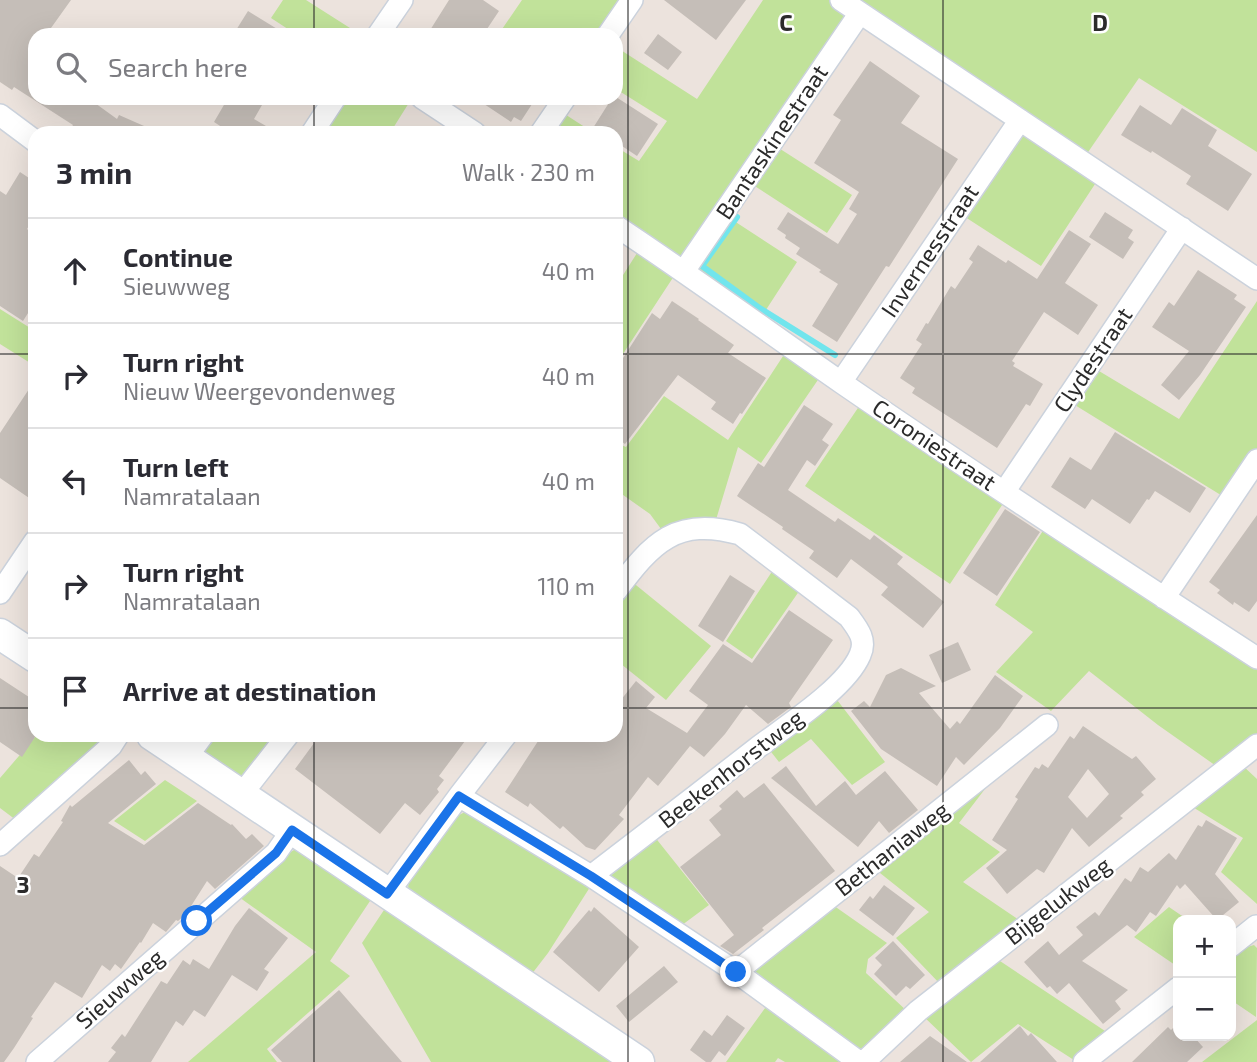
<!DOCTYPE html>
<html lang="en">
<head>
<meta charset="utf-8">
<style>
	:root { --surface:#fff; --page:#f7f7f7; --text:#2b2b33; --muted:#7c7c81; --line:#e1e1e2 }
	body { margin:0; font-family:"Exo 2",sans-serif; background:var(--page); color:var(--text) }
	.controls { position:absolute; right:21px; bottom:21px; display:grid; overflow:hidden; border-radius:14px; box-shadow:0 7px 28px #0002 }
	.controls button { width:63px; height:63px; display:grid; place-items:center; padding:0; border:0; border-bottom:2px solid var(--line); background:var(--surface); color:var(--text); font:35px sans-serif }
	.stop { position:absolute; width:21px; height:21px; margin:-16px; border:5px solid #1a73e8; border-radius:50%; background:#fff }
	.stop.end { background:#1a73e8; border-color:#fff; box-shadow:0 2px 7px #0008 }
	.list { margin:0; padding:0; list-style:none }
	h2 { display:flex; justify-content:space-between; align-items:center; height:91px; margin:0; padding:0 28px; font-size:30px }
	h2 small { font-size:23px; font-weight:400; color:var(--muted) }
	.list li { display:grid; grid-template-columns:46px 1fr auto; gap:21px; align-items:center; box-sizing:border-box; height:105px; padding:0 28px; border-top:2px solid var(--line) }
	.list b { display:block; font-size:26px; white-space:nowrap }
	.list p { margin:0; font-size:23px; white-space:nowrap; color:var(--muted) }
	.list em { font-size:23px; font-style:normal; color:var(--muted) }
	.icon { flex:none; width:38px; height:38px; fill:none; stroke:currentColor; stroke-width:2; stroke-linecap:round; stroke-linejoin:round }
	.map { position:relative; flex:none; width:1257px; height:1062px; overflow:hidden }
	.search { position:absolute; background:var(--surface); box-shadow:0 7px 28px #0002; left:28px; top:28px; width:595px; height:77px; display:flex; align-items:center; gap:18px; box-sizing:border-box; padding:0 24px; border-radius:21px; color:var(--muted); font-size:26px }
	.panel { position:absolute; background:var(--surface); box-shadow:0 7px 28px #0002; left:28px; top:126px; width:595px; height:616px; border-radius:21px }
	.map>svg:first-child { display:block }
	.green { fill:#c1e29a }
	.lines { fill:none; stroke-linecap:round; stroke-linejoin:round }
	.stream { stroke:#71e5ed; stroke-width:6 }
	.building { fill:#c5beb8; fill-rule:evenodd }
	.street-casing { stroke:#cbd2dc; stroke-width:24 }
	.secondary-casing { stroke:#cbd2dc; stroke-width:33 }
	.street { stroke:#fff; stroke-width:21 }
	.secondary { stroke:#fff; stroke-width:30 }
	.route { stroke:#1a73e8; stroke-width:9 }
	.grid { fill:none; stroke:#2b2b2b; stroke-width:2; stroke-opacity:0.55 }
	.labels { text-anchor:middle; stroke-width:5; stroke-linejoin:round; paint-order:stroke }
	.street-label { font-size:23px; fill:#2b2b2b; stroke:#fff }
	.grid-label { font-size:23px; text-anchor:middle; font-weight:bold; fill:#2b2b2b; stroke:#fff; stroke-width:5; stroke-linejoin:round; paint-order:stroke }
</style>
</head>
<body>
<div class="map">
<svg width="1257" height="1062" viewBox="0 0 1257 1062">
	<rect width="100%" height="100%" fill="#ece3dd"/>
	<path class="green" d="M283 0H306L361 35H297L271 18Z
		M522 0H626L602 35H498Z
		M763 0H830L847 11 850 17 683 257 677 258 616 219V147L639 161 667 121 616 89V47L697 99Z
		M849 0H1257V152L1139 78 1084 158Z
		M346 98H412L390 133H322Z
		M560 111 594 133H546Z
		M1024 131 1099 178 1041 266 962 215Z
		M774 145 852 195 827 233 750 183Z
		M728 217 797 262 760 319 698 275 695 264Z
		M639 250 676 273 619 360 616 358V286Z
		M1257 301V449L1224 497 1070 402 1094 368 1179 419Z
		M0 309 35 331V366L0 344Z
		M787 350 822 374 761 463 738 447 715 523 664 533 650 514 616 490V453L621 445 626 447 664 396 728 440Z
		M862 402 1006 499 950 584 805 486Z
		M1046 526 1257 664V738L1219 768 1158 725 1089 671 1051 711 996 672 1033 632 995 605Z
		M775 567 802 587 752 659 726 641Z
		M631 581 711 646 666 700 616 660V600Z
		M834 696 885 762 852 785 811 739 779 762 768 748Z
		M37 735H109L16 820 0 808V778Z
		M210 735H276L241 780 198 751Z
		M1242 765 1257 779V904L1221 872 1243 838 1191 806Z
		M165 780 197 801 145 841 114 821Z
		M988 785 959 823 1000 852 963 882 1022 922 942 986 896 938 929 912 875 869Z
		M467 811 592 884 548 953 531 975 412 896 408 889 409 879 453 818Z
		M654 836 709 905 678 928 608 879 610 870Z
		M294 850 304 851 372 898 330 961 350 976 267 1049 277 1062H188L316 952 236 895 282 857Z
		M830 903 887 943 868 959 866 973 908 1012 861 1053 752 976 753 967Z
		M386 907 618 1062H431L362 943Z
		M1169 907 1188 920H1178V967L1134 937Z
		M1254 945 1257 948 1256 1017 1231 1000V952Z
		M994 957 1111 1035 1077 1062 1018 1024 971 1062 922 1015Z
		M768 1004 843 1062H785L778 1058 775 1062H726Z
		M1257 1020V1062H1202Z"/>
	<g class="lines">
		<path class="stream" d="M737 217 702 266 758 307 835 355"/>
	</g>
	<path class="building" d="M0 0H71L46 35H35V98H88L117 119 119 115 160 133H68L73 125 14 87 12 90 0 82Z
		M449 0H483L499 11 483 35H427Z
		M664 0H746L716 40Z
		M248 11 287 35H233Z
		M658 34 682 52 668 70 644 53Z
		M870 61 920 96 901 123 958 159 889 267 886 266 837 342 812 326 838 284 819 272 821 270 796 254 800 248 785 238 786 235 777 229 788 212 838 244 857 214 849 209 859 192 814 163 841 120 833 115Z
		M616 97 658 124 637 156 616 142V133H602L593 128 612 98Z
		M228 98H266L254 119 278 133H231L214 122Z
		M475 98H536L521 121 514 117 511 122Z
		M1140 105 1171 125 1182 108 1217 130 1208 146 1252 174 1228 211 1186 184 1191 176 1152 151 1151 153 1121 135Z
		M20 172 35 182V216L27 229 35 235V302L23 321 0 306V191L6 195Z
		M1105 212 1133 230 1128 238 1134 242 1123 259 1089 237Z
		M1069 230 1091 244 1065 283 1098 305 1078 335 1044 312 1012 361 1015 363 1013 366 1043 384 1030 406 1026 404 997 448 912 393 915 388 900 378 922 344 916 340 926 323 928 324 951 286 955 289 973 262 969 259 978 245 1006 263 1008 260 1037 279Z
		M1198 270 1237 295 1234 299 1246 307 1200 375 1179 400 1161 385 1189 351 1152 327 1169 302 1174 306Z
		M672 301 699 319 698 320 734 345 728 353 766 378 742 414 740 413 733 424 711 409 716 402 678 375 625 444 616 437V369L652 313 660 319Z
		M35 380V502L0 478V433Z
		M804 405 833 424 822 440 829 445 815 466 807 460 788 490 835 522 838 518 870 540 874 535 903 557 897 564 944 602 923 628 881 595 888 587 851 559 837 578 809 558 814 551 782 529 783 527 737 496 758 463 764 467Z
		M1115 432 1206 488 1190 513 1155 491 1149 500 1147 499 1130 524 1092 499 1085 509 1051 487 1070 457 1091 470Z
		M1005 509 1040 532 997 596 963 573Z
		M1257 515V601L1249 612 1234 602 1233 605 1217 593 1220 590 1209 582Z
		M730 575 755 591 723 642 698 626Z
		M789 610 833 640 789 703 791 707 768 724 746 705 725 734 704 757 690 746 658 786 648 777 619 815 624 819 595 850 586 847 563 826 560 829 530 803 528 807 505 792 542 735H616V706L636 681 655 697 646 708 687 733 708 705 689 691 723 644 752 663Z
		M958 642 971 670 942 683 929 655Z
		M901 668 936 686 919 693 950 729 957 721 960 724 995 675 1023 696 1000 728 964 765 956 757 937 786 881 749 851 711 864 701 870 707 886 675Z
		M0 678 35 701V737L22 757 0 742Z
		M1083 726 1132 759 1136 756 1156 779 1141 792 1144 795 1120 816 1123 818 1089 847 1072 828 1044 873 1037 869 1007 894 986 868 1007 850 992 840 1018 799 1015 797 1035 767 1039 769 1042 764 1048 768 1070 736 1074 739ZM1088 769 1109 794 1087 818 1068 797Z
		M320 735H456L465 741 439 776 444 780 437 789 439 792 420 815 405 803 380 834 295 769Z
		M129 760 141 775 145 771 156 784 108 823 144 845 198 803 231 825 232 824 246 839 252 834 264 846 215 889 207 881 186 914 178 921 176 920 166 932 153 923 141 943 140 942 121 969 115 964 110 971 102 965 82 998 55 982 31 1017 33 1018 14 1048 4 1062H0V866L18 878 34 854 39 857 63 822 61 821 70 805 72 807Z
		M786 766 816 806 845 781 856 795 885 771 918 810 889 833 879 821 858 847 771 778Z
		M764 783 835 871 762 928 764 930 733 954 720 946 734 935 680 867 721 835 709 820 722 809 719 806 737 790 744 798Z
		M1206 820 1237 838 1215 874 1239 902 1217 920 1185 884 1180 889 1177 885 1156 916 1150 912 1136 932 1127 925 1082 961 1128 990 1115 1001 1121 1009 1103 1024 1069 983 1057 994 1050 986 1047 988 1024 962 1048 941 1059 955 1083 935 1076 927 1095 912 1099 916 1125 878 1131 882 1140 867 1148 872 1169 853 1176 860 1198 825 1202 827Z
		M884 885 915 908 893 936 859 910 870 896 873 899Z
		M594 907 639 947 599 992 553 952 589 910 591 912Z
		M249 908 288 938 264 969 269 972 257 991 232 975 205 1017 194 1010 183 1026 176 1021 151 1062H108L116 1052 111 1048 122 1034 125 1037 161 981 167 984 183 960 190 965 193 959 209 969 235 926Z
		M893 941 925 975 910 989 906 986 896 996 874 974 882 965 875 958Z
		M664 966 678 982 629 1022 616 1006Z
		M339 990 402 1062H282L271 1050Z
		M727 1015 745 1028 725 1056 719 1051 711 1062H706L690 1050 704 1030 712 1036Z
		M1178 1023V1036H1193L1203 1047 1187 1062H1132L1168 1027 1171 1030Z
		M1020 1026 1028 1036 1031 1033 1057 1062H980Z
		M930 1036 967 1062H900Z"/>
	<g class="lines">
		<defs>
			<path id="street" d="M841 0 1257 279
				M378 35 402 0
				M608 35 632 0
				M422 98 475 133
				M0 115 35 141
				M312 133 335 98
				M541 133 565 98
				M616 226C693 277 767 331 842 383 979 477 1118 568 1257 658
				M684 271 860 13
				M841 382 1020 120
				M1004 492 1182 228
				M0 593 35 541
				M1164 598 1257 460
				M186 758 203 735
				M241 795 288 735
				M459 796 506 735
				M0 845 111 746 118 735
				M591 876C646 834 702 791 757 748 786 726 846 688 860 655 867 640 858 629 849 617L740 534C676 516 652 543 616 591
				M387 894 459 796 591 876 736 972 859 1062
				M1231 946 1256 926
				M736 972 1047 725
				M37 1062 276 853 292 830
				M864 1062 918 1011 1257 745
				M1084 1062 1178 988"/>
			<path id="secondary" d="M0 634 35 657
				M152 735 639 1062"/>
		</defs>
		<use href="#street" class="street-casing"/>
		<use href="#secondary" class="secondary-casing"/>
		<use href="#street" class="street"/>
		<use href="#secondary" class="secondary"/>
	</g>
	<g class="lines">
		<path class="route" d="M197 921 276 853 292 830 387 894 459 796 591 876 736 972"/>
	</g>
	<path class="grid" d="M314 0V35M628 0V1062M943 0V1062M314 98V133M0 354H35M616 354H1257M0 708H35M616 708H1257M314 735V1062"/>
	<g class="labels">
		<g class="street-label">
			<text transform="translate(772 142) rotate(-56)" y="8">Bantaskinestraat</text>
			<text transform="translate(930 251) rotate(-56)" y="8">Invernesstraat</text>
			<text transform="translate(1093 360) rotate(-56)" y="8">Clydestraat</text>
			<text transform="translate(934 445) rotate(34)" y="8">Coroniestraat</text>
			<text transform="translate(731 769) rotate(-38)" y="8">Beekenhorstweg</text>
			<text transform="translate(892 849) rotate(-38)" y="8">Bethaniaweg</text>
			<text transform="translate(1058 901) rotate(-38)" y="8">Bijgelukweg</text>
			<text transform="translate(120 989) rotate(-41)" y="8">Sieuwweg</text>
		</g>
	</g>
	<g class="grid-label">
		<text x="786" y="31">C</text>
		<text x="1100" y="31">D</text>
		<text x="23" y="893">3</text>
	</g>
</svg>
<div class="controls">
<button>+</button>
<button>−</button>
</div>
<div class="stop" style="left:197px;top:921px"></div>
<div class="stop end" style="left:736px;top:972px"></div>
<div class="search"><svg class="icon" aria-label="search" viewBox="0 0 24 24"><circle cx="10" cy="10" r="6"/><path d="M15 15l6 6"/></svg>Search here</div>
<section class="panel">
<h2>3 min<small>Walk · 230 m</small></h2>
<ul class="list">
<li><svg class="icon" aria-label="ahead" viewBox="0 0 24 24"><path d="M12 20V5M6 11l6-6 6 6"/></svg><div><b>Continue</b><p>Sieuwweg</p></div><em>40 m</em></li>
<li><svg class="icon" aria-label="right" viewBox="0 0 24 24"><path d="M7 20v-9h11M14 6l5 5-5 5"/></svg><div><b>Turn right</b><p>Nieuw Weergevondenweg</p></div><em>40 m</em></li>
<li><svg class="icon" aria-label="left" viewBox="0 0 24 24"><path d="M17 20v-9H6M10 6l-5 5 5 5"/></svg><div><b>Turn left</b><p>Namratalaan</p></div><em>40 m</em></li>
<li><svg class="icon" aria-label="right" viewBox="0 0 24 24"><path d="M7 20v-9h11M14 6l5 5-5 5"/></svg><div><b>Turn right</b><p>Namratalaan</p></div><em>110 m</em></li>
<li><svg class="icon" aria-label="arrive" viewBox="0 0 24 24"><path d="M6 21V4h12l-3 4 3 4H6"/></svg><div><b>Arrive at destination</b></div></li>
</ul>
</section>
</div>
</body>
</html>
